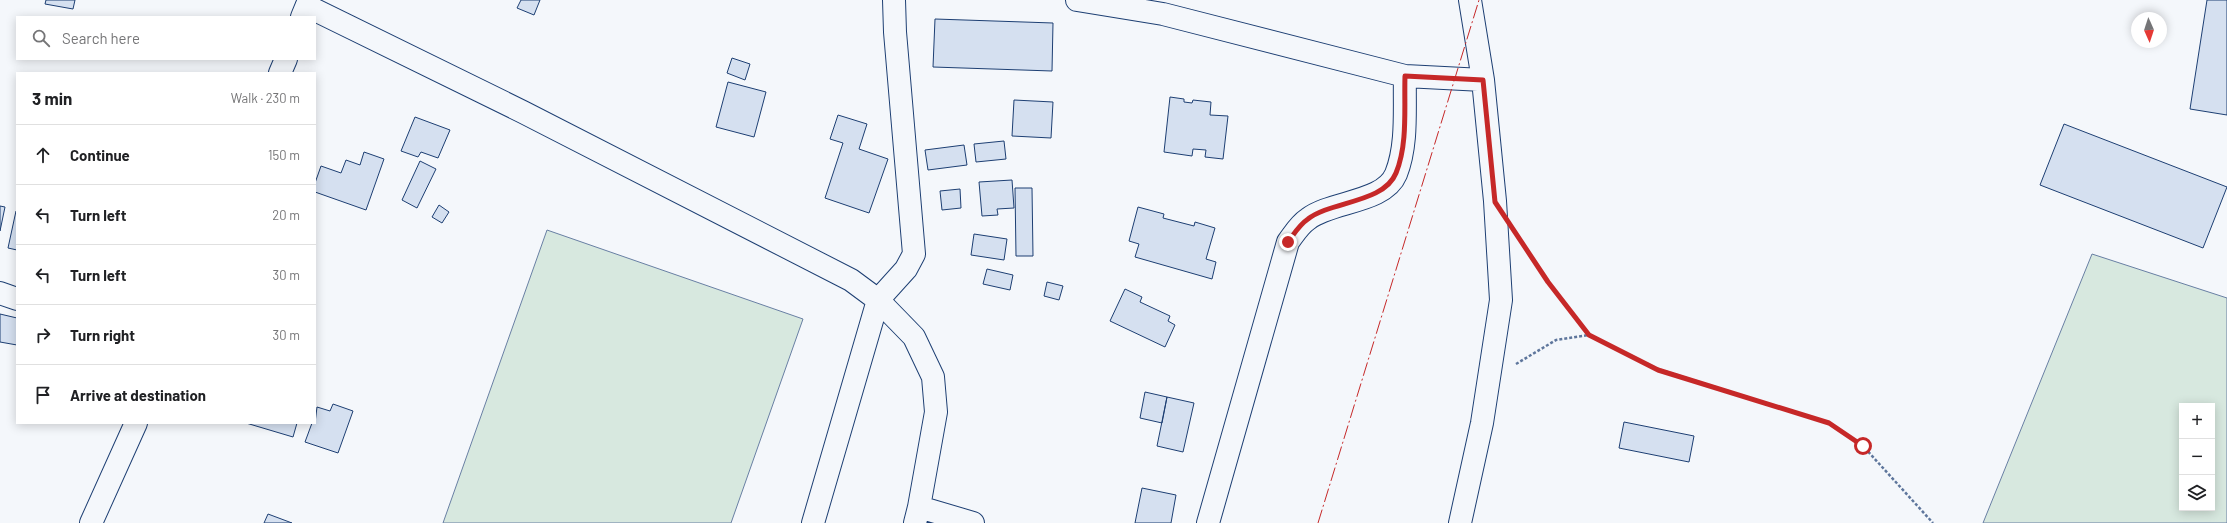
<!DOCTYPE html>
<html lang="en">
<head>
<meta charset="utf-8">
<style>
	:root { --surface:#fff; --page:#f6f6f6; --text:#202124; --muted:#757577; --line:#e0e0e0 }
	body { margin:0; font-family:Barlow,sans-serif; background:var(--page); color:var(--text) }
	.controls { position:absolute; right:12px; bottom:12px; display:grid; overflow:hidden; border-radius:0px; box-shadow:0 2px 10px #0003 }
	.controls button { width:36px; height:36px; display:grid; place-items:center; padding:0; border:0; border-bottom:1px solid var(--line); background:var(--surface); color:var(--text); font:20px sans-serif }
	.compass { position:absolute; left:2131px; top:12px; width:36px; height:36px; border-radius:50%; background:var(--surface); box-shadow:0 2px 10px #0003; rotate:177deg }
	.stop { position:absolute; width:12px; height:12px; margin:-9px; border:3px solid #c62828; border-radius:50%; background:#fff }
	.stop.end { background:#c62828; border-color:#fff; box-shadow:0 1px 4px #0008 }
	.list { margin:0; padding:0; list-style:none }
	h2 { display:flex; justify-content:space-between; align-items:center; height:52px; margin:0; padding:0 16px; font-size:17px }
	h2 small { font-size:13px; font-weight:400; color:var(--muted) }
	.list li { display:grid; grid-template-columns:26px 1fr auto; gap:12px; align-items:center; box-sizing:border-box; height:60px; padding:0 16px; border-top:1px solid var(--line) }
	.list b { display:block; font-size:15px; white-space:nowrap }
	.list em { font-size:13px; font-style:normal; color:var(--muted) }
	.icon { flex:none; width:22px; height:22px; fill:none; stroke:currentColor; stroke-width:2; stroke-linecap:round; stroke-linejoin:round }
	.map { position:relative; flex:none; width:2227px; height:523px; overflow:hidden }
	.search { position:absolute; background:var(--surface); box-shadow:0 2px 10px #0003; left:16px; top:16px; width:300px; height:44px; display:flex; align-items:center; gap:10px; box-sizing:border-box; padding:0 14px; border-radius:0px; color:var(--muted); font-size:15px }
	.panel { position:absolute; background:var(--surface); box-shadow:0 2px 10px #0003; left:16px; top:72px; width:300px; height:352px; border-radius:0px }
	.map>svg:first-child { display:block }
	.green { fill:#d7e8df; stroke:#687fa3; fill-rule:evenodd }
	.building { fill:#d5e0f0; stroke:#1d3f73 }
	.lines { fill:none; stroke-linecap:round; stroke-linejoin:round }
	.street-casing { stroke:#1d3f73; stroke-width:24 }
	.secondary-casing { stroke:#1d3f73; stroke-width:24 }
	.path { stroke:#5e769c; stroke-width:2.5; stroke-dasharray:3 2; stroke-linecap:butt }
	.street { stroke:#f4f7fb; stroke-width:22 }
	.secondary { stroke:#f4f7fb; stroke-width:22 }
	.power { stroke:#c62828; stroke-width:1; stroke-dasharray:14 3 2 3; stroke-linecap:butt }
	.route { stroke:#c62828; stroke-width:5 }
</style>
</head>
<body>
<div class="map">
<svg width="2227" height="523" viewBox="0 0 2227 523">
	<rect width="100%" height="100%" fill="#f4f7fb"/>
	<path class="green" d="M547 230 803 319 731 523H443Z
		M2092 254 2227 298V523H1983ZM2182 406H2212V508H2182Z"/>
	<path class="building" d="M46 0H75L73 9 45 4Z
		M521 0H540L534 15 517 8Z
		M2207 0H2227V115L2190 109Z
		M935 19 1053 23 1052 71 933 67Z
		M732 58 750 64 745 80 727 73Z
		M728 82 766 92 754 137 716 127Z
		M1170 97 1184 99V102L1192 103 1193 100 1211 102 1210 115 1228 116 1223 159 1205 157 1206 150 1193 149 1192 156 1164 152Z
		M1014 100 1053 102 1051 138 1012 136Z
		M838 115 867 124 859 149 888 159 869 213 825 198 843 143 830 139Z
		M415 117 450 130 438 158 421 152 418 157 401 151Z
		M2064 124 2227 187 2203 248 2040 185Z
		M1004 141 1006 159 976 162 974 144Z
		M964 145 967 165 928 170 925 150Z
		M364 152 384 159 366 210 315 192V183L321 166 341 173 346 160 360 165Z
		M420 161 436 169 417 208 402 200Z
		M1012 180 1014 208 997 209 998 215 982 216 979 182Z
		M1015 188H1032L1033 256H1016Z
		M960 189 961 208 942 210 940 191Z
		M439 205 449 212 442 223 432 217Z
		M0 206 5 207 0 231Z
		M1138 207 1164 214 1163 218 1194 226 1195 222 1215 228 1206 259 1216 262 1212 279 1135 257 1139 244 1129 241Z
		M16 211H17V250L8 248Z
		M974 234 1007 239 1004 260 971 255Z
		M987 269 1013 275 1010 290 983 284Z
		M1047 282 1063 286 1059 300 1044 296Z
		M1125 289 1142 297 1140 302 1170 316 1168 321 1175 325 1165 347 1110 321Z
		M0 314 17 318V345L0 342Z
		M1145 392 1167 397 1162 423 1140 418Z
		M1167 397 1194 403 1183 452 1157 446Z
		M333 404 353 411 338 453 305 442 312 423H315L317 407 330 411Z
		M1624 422 1694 436 1689 462 1619 448Z
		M246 423H297L293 437Z
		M1142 488 1176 495 1171 523H1135Z
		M268 514 292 523H264Z"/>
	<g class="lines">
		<defs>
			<path id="street" d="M1077 0 1163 14 1405 76 1483 80
				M307 6 523 112 851 280 878 300 906 269 914 254 895 32 894 0
				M0 293 17 299
				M813 523 878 300 914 337 933 377 936 412 919 507
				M915 523 919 507 973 523
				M1208 523 1288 242C1294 234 1299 225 1308 219 1331 201 1384 203 1396 174 1408 144 1404 107 1405 76
				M1460 523 1482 423 1501 300 1495 201 1483 80 1470 0"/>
			<path id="secondary" d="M302 17 309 0
				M280 73 286 59
				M91 523 136 423"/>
		</defs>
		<use href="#street" class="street-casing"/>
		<use href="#secondary" class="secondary-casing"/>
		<path class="path" d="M1523 245 1548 282 1589 334
			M1516 364 1556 340 1589 335 1658 369 1829 423 1863 446 1933 523"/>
		<use href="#street" class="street"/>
		<use href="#secondary" class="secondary"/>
		<path class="power" d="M1318 523 1479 0"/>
	</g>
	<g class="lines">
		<path class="route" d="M1288 242C1294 234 1299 225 1308 219 1331 201 1384 203 1396 173 1408 144 1404 107 1405 76L1483 80 1495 202 1548 282 1589 335 1658 370 1829 423 1863 446"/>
	</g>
</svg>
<div class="controls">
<button>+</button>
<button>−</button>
<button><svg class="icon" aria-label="layers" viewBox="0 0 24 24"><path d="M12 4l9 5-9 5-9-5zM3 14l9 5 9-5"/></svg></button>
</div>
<svg class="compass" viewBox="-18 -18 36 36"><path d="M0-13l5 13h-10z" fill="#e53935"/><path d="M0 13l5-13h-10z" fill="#757577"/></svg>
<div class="stop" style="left:1863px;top:446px"></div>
<div class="stop end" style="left:1288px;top:242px"></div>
<div class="search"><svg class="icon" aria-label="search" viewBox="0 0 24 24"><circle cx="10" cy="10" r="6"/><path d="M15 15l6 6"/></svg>Search here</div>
<section class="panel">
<h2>3 min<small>Walk · 230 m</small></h2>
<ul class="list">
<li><svg class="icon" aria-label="ahead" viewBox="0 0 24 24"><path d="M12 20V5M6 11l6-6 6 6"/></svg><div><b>Continue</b></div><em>150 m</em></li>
<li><svg class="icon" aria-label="left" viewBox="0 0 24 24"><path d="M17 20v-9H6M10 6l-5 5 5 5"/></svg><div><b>Turn left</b></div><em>20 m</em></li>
<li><svg class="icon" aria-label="left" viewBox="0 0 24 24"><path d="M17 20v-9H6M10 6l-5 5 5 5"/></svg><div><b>Turn left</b></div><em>30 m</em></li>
<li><svg class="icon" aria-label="right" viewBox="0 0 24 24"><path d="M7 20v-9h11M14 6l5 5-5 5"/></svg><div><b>Turn right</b></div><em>30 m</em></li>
<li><svg class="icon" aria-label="arrive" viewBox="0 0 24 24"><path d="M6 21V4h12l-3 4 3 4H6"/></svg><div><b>Arrive at destination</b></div></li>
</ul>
</section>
</div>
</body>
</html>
